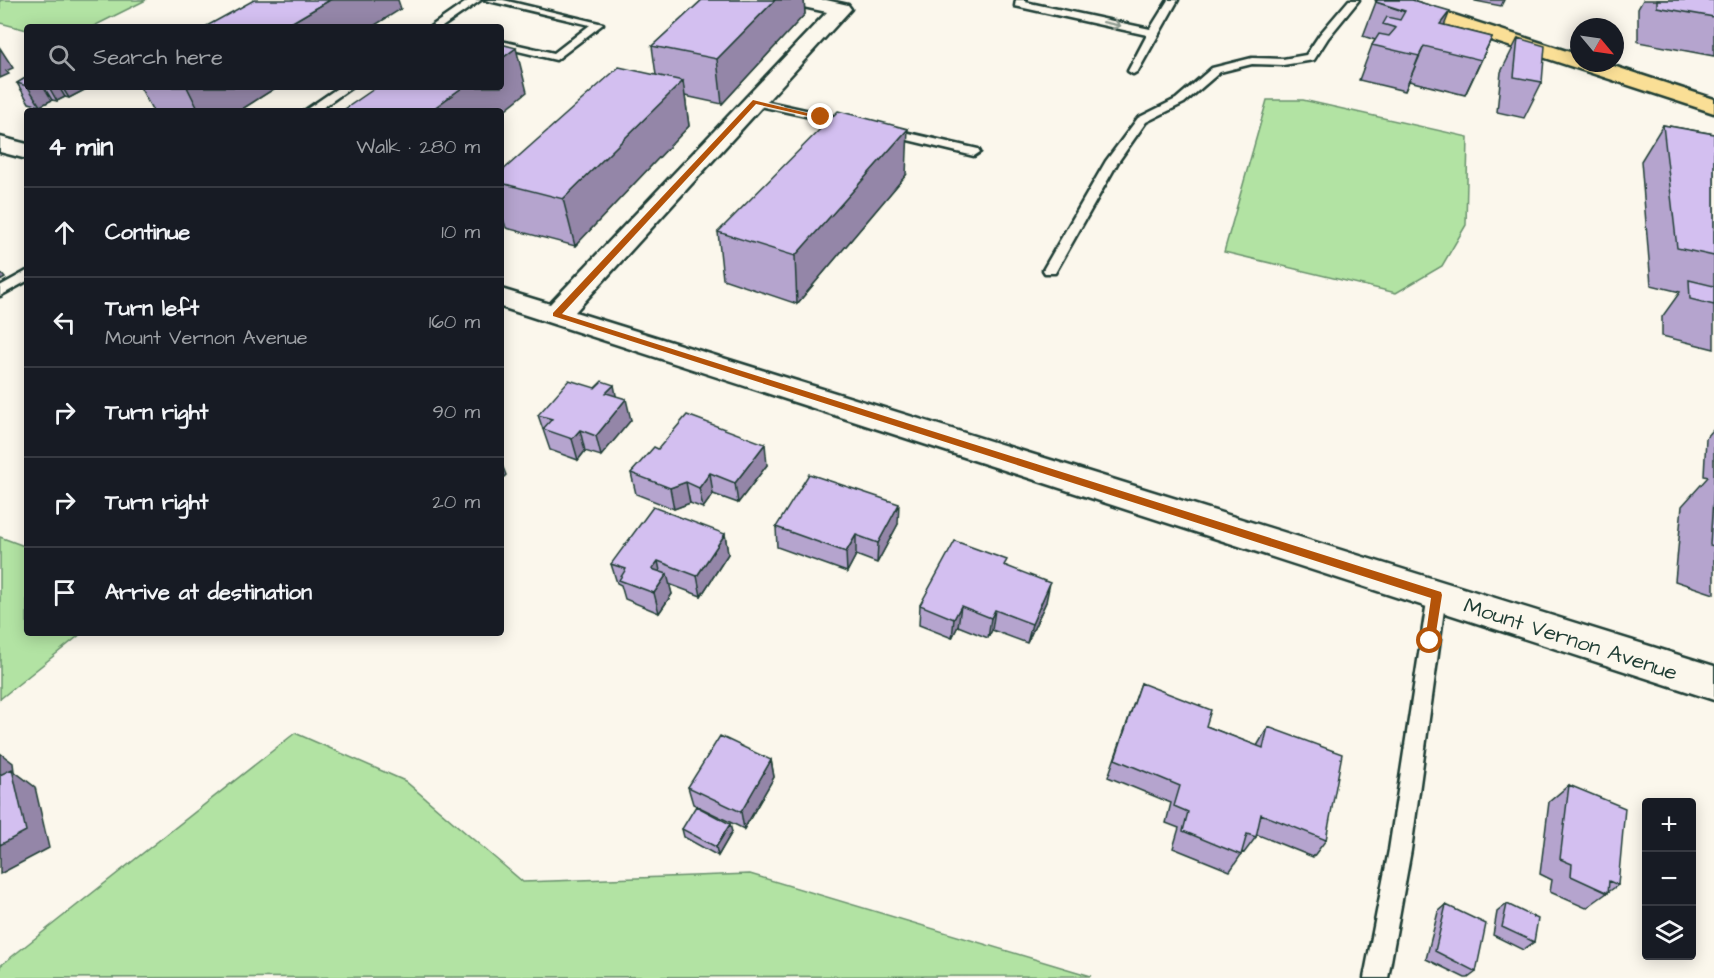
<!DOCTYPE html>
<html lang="en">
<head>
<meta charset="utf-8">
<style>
	:root { --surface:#171b24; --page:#20242c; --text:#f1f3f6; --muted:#9ea1a6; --line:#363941 }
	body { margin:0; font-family:"Architects Daughter",sans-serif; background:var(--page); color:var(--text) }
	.controls { position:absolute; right:18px; bottom:18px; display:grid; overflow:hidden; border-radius:6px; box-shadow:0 3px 15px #0003 }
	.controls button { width:54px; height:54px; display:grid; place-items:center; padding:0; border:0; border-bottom:2px solid var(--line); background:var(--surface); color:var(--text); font:30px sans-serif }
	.compass { position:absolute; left:1570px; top:18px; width:54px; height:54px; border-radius:50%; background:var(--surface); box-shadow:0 3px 15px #0003; rotate:119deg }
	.stop { position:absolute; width:18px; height:18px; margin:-14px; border:4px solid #b45309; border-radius:50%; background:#fff }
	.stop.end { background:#b45309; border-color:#fff; box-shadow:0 2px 6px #0008 }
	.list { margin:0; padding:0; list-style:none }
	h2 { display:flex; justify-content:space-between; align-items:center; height:78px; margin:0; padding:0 24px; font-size:26px }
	h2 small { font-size:20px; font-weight:400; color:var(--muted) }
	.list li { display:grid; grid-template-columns:39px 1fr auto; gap:18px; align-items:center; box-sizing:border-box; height:90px; padding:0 24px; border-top:2px solid var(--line) }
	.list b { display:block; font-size:22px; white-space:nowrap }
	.list p { margin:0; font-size:20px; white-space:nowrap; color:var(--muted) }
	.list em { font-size:20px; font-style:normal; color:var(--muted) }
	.icon { flex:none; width:33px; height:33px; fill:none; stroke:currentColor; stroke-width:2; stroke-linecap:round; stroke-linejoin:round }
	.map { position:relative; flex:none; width:1714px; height:978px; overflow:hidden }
	.search { position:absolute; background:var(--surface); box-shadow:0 3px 15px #0003; left:24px; top:24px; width:480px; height:66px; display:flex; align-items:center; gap:15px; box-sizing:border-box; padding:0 21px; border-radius:6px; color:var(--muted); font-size:22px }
	.panel { position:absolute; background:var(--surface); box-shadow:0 3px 15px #0003; left:24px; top:108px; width:480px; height:528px; border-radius:6px }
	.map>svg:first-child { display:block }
	.green { fill:#b2e3a3; stroke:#68906c; stroke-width:1.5 }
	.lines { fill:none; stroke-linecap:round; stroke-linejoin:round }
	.service-casing { stroke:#1f3d34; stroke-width:5 }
	.minor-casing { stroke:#1f3d34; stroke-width:5 }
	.primary-casing { stroke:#1f3d34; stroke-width:5 }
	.service { fill:#fbf7ec; fill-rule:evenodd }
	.minor { fill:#fbf7ec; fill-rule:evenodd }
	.primary { fill:#fadf96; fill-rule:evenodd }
	.wall { fill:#b5a4ce; stroke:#1f3d34; stroke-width:1.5 }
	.shaded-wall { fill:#9486a8; stroke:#1f3d34; stroke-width:1.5 }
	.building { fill:#d3bff0; stroke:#1f3d34; stroke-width:1.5 }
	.oneway { stroke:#8d9a90 }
	.route { fill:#b45309 }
	.labels { text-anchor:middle; stroke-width:6; stroke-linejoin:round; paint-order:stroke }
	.street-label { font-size:22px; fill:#1f3d34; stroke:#fbf7ec }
</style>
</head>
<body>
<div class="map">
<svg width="1714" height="978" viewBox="0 0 1714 978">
	<rect width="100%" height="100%" fill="#fbf7ec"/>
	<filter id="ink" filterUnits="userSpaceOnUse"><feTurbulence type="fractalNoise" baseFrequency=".0167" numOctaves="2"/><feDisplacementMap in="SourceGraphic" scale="12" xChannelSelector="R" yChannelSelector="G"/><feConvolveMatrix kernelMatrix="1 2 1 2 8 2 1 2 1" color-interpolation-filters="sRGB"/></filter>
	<g filter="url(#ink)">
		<path class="green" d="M0 0H146L92 27H27V30L0 23Z
			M1267 100H1303L1468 137 1466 225 1442 266 1396 293 1224 252Z
			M0 537 27 547V633H82L0 699Z
			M295 733 405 781 523 882 750 874 1091 976 0 978V966Z"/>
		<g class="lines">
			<defs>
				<path id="service" d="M469 0H481L442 27H430Z
					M485 0H503L603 24 556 60 501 47V41L554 53 590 25Z
					M1016 0H1026L1025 2 1150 29 1168 0H1178L1138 71 1133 74 1128 71 1147 35 1015 6Z
					M1349 0H1359L1328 38 1314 60 1283 65 1252 64 1220 72 1184 103 1146 122 1118 162 1055 273H1045L1043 270 1106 161 1138 118 1176 99 1212 68 1252 58 1283 59 1306 55 1320 34Z
					M339 87H352L318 111H304Z
					M755 99 851 120 857 123 851 126 751 104V100Z
					M887 128 978 149 980 152 974 156 883 134V130Z
					M27 271V281L0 296V286Z
					M1437 588 1443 590 1446 595 1411 850 1388 978H1364L1389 850 1428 595 1431 590Z"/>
				<path id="minor" d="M786 0H826L848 5 851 9 575 312 1714 666V700L501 307V289L550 304 827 12 789 4Z
					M0 137 27 144V159L0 152Z"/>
				<path id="primary" d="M1377 0H1407L1579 55V63H1604L1714 99V113L1380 4Z"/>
			</defs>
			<use href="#service" class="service-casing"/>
			<use href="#minor" class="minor-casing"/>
			<use href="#primary" class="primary-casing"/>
			<use href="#service" class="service"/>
			<use href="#minor" class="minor"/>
			<use href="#primary" class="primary"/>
		</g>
		<path class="wall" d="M702 0H804L805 14 722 104 685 96 689 126 575 246 506 228 501 212V172L656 75 652 46Z
			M1475 0H1504L1501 6 1475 1Z
			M1643 0H1714V56L1638 42V9Z
			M1376 2 1444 25 1492 37 1465 95 1409 81 1405 91 1359 80 1372 45 1375 40 1363 36Z
			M1518 38 1542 82 1524 118 1497 112 1501 72Z
			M27 77V87H90L69 98 65 97 57 101 52 100 40 106 29 103 17 83Z
			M140 87H277L239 111H153Z
			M1663 125 1714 134V349L1662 336V317L1680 292 1651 285 1641 161Z
			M906 175 797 304 723 279 718 232Z
			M616 396 631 420 601 456 585 451 578 460 550 450 538 415Z
			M1714 429V594L1675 581 1682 506 1708 477 1704 476 1706 438Z
			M658 449 767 465 738 503 713 494 703 508 690 503 674 509 636 494 631 473Z
			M898 524 877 563 856 555 847 572 777 547 776 527Z
			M725 534 728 554 701 596 669 584 672 594 659 613 625 599 621 585 617 583 611 564Z
			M1006 566 1046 602 1027 643 992 630 988 638 958 626 952 638 919 625 920 605Z
			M1141 683 1206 726 1257 746 1268 727 1326 840 1313 857 1256 834V837L1244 853 1242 852 1241 855 1230 871 1173 848 1179 828 1166 823 1171 803 1108 777Z
			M771 760 774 777 744 829 693 804 688 787Z
			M1569 785 1618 885 1586 908 1550 892 1552 880 1540 874 1549 802Z
			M682 829 732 832 718 856 684 837Z
			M1507 904 1534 942 1523 950 1493 935 1497 912Z
			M1446 905 1476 972 1468 978H1465L1426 959 1438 912Z"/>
		<path class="shaded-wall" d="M330 0H398L401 9 372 27H284Z
			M775 0H804L805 14 722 104 717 59Z
			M1450 11 1436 46 1440 24Z
			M1492 37 1476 72 1465 95Z
			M1424 46 1409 81 1405 91 1419 56Z
			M0 48 13 68 6 71 9 74 0 78Z
			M516 48 527 92 501 113V111H430L463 87H501V59Z
			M683 81 689 126 575 246 563 199Z
			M28 87H44L52 100 40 106Z
			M49 87H59L65 97 57 101Z
			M62 87H90L69 98Z
			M187 87H277L239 111H199Z
			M908 129 906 175 797 304 795 256Z
			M0 272 5 278 0 281Z
			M614 385 618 405 606 393Z
			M626 399 631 420 601 456 596 436Z
			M580 430 585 451 578 460 572 439Z
			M765 444 767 465 738 503 735 483Z
			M501 465H502L506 475 501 480Z
			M710 473 713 494 703 508 699 488Z
			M686 482 690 503 674 509 670 488Z
			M899 504 898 524 877 563 878 543Z
			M725 534 728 554 701 596 697 576Z
			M856 535V555L847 572 846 552Z
			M658 561 662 581 652 569Z
			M667 574 672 594 659 613 654 593Z
			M1050 583 1046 602 1027 643 1032 624Z
			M961 606 958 626 952 638 954 619Z
			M995 610 992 630 988 638 991 618Z
			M0 753 13 763 14 771 35 787 49 848 0 874Z
			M771 760 774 777 744 829 741 812Z
			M730 824 732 832 718 856 716 847Z"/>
		<path class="building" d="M254 0H330L284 27H205Z
			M702 0H775L717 59 652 46Z
			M1378 0H1412L1450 11 1440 24 1492 37 1481 60 1424 46 1419 56 1372 45 1379 34 1389 36 1396 28 1383 24 1387 17 1400 20 1405 11 1376 2Z
			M1657 0H1714V17L1657 7Z
			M1518 38 1545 46 1542 82 1514 77Z
			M501 44 516 48 501 59Z
			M619 67 683 81 563 199 501 183V172Z
			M27 77V86L17 83Z
			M377 87H463L430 111H342Z
			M838 111 908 129 795 256 718 232Z
			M1663 125 1714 134V256L1677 248Z
			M1689 280 1714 286V305L1690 299Z
			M569 380 595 388 602 381 614 385 606 393 626 399 596 436 580 430 572 439 543 429 552 419 538 415Z
			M687 415 765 444 735 483 710 473 699 488 686 482 670 488 631 473 654 447 658 449Z
			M809 474 899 504 878 543 856 535 846 552 776 527Z
			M1714 483V546L1710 545Z
			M653 507 725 534 697 576 658 561 652 569 667 574 654 593 619 580 626 569 611 564Z
			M955 541 1007 560 1004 565 1050 583 1032 624 995 610 991 618 961 606 954 619 920 605Z
			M1141 683 1211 710 1206 726 1263 748 1268 727 1342 754 1326 840 1261 814 1256 837 1247 834 1241 855 1183 831 1188 812 1174 806 1180 786 1115 759Z
			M720 736 771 760 741 812 688 787Z
			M12 769 26 831 0 845V775Z
			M1569 785 1625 808 1618 885 1609 881 1608 893 1571 876 1572 864 1560 859Z
			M696 806 730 824 716 847 682 829Z
			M1507 904 1538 919 1534 942 1502 927Z
			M1446 905 1486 924 1476 972 1435 951Z"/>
		<defs><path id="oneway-shaft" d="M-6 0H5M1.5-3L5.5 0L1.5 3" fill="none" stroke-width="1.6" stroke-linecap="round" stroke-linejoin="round" transform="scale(1.5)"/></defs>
		<use class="oneway" href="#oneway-shaft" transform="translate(1112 24) rotate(12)"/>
	</g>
	<path class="route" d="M753 100 824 117 821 119 756 104 562 314 1441 592 1442 595 1434 645 1430 646 1425 641 1431 598 553 316V313Z"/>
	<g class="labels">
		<g class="street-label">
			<text transform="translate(1571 638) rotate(18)" y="8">Mount Vernon Avenue</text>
		</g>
	</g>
</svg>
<div class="controls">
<button>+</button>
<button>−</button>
<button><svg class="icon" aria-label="layers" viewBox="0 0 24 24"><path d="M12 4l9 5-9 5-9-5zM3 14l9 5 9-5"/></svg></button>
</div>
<svg class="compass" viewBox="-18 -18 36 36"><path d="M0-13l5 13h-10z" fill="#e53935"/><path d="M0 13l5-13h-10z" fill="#9ea1a6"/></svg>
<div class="stop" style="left:1430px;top:641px"></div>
<div class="stop end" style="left:821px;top:117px"></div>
<div class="search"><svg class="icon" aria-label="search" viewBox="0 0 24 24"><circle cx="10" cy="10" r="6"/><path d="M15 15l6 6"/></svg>Search here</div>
<section class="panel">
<h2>4 min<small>Walk · 280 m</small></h2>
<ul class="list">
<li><svg class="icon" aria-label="ahead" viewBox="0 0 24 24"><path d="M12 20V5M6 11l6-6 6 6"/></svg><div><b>Continue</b></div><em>10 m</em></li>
<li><svg class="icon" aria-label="left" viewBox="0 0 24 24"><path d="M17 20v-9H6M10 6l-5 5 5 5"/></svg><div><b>Turn left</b><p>Mount Vernon Avenue</p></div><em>160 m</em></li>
<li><svg class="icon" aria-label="right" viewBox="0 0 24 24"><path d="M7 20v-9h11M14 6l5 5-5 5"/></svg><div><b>Turn right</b></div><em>90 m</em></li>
<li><svg class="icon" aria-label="right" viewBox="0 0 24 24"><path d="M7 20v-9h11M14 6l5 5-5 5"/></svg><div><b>Turn right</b></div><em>20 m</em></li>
<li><svg class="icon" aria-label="arrive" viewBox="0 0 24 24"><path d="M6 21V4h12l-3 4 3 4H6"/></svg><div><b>Arrive at destination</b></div></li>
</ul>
</section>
</div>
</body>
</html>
